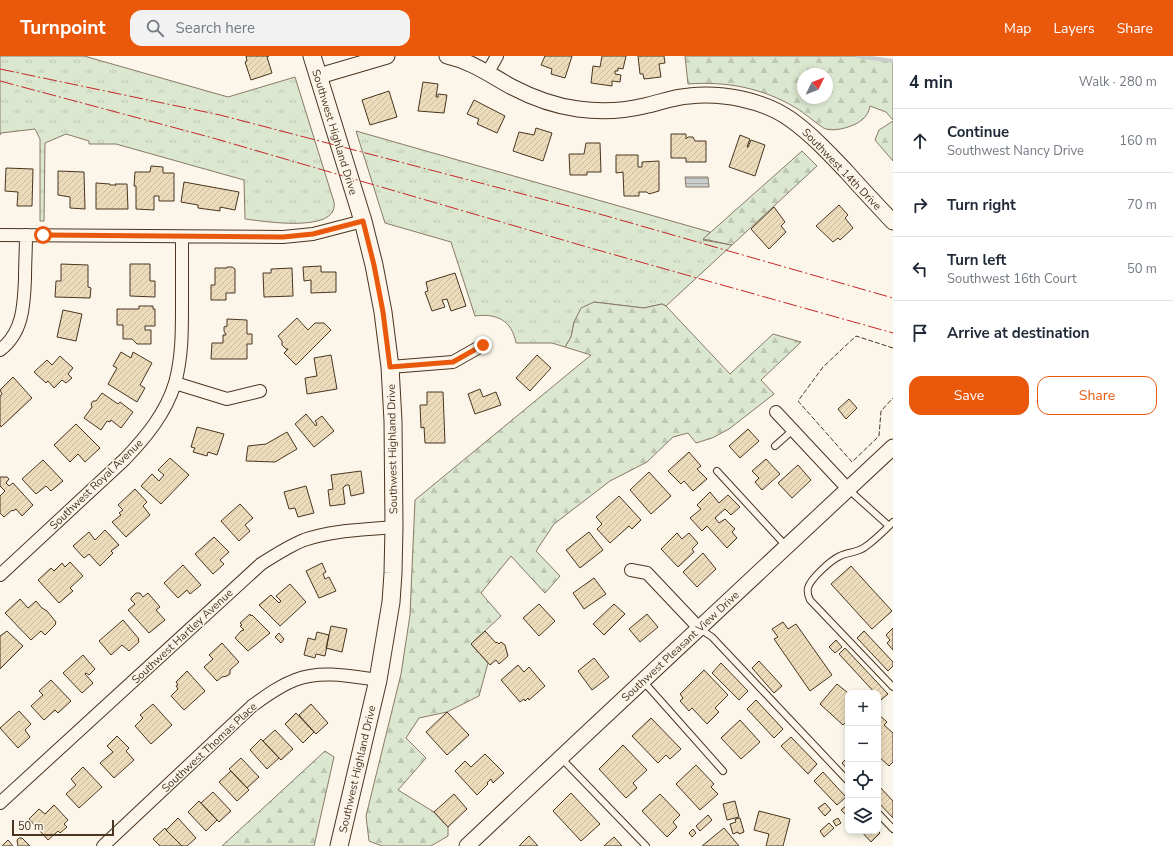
<!DOCTYPE html>
<html lang="en">
<head>
<meta charset="utf-8">
<style>
	:root { --surface:#fff; --page:#f2f2f3; --text:#1f2937; --muted:#747a83; --line:#e0e1e3; --accent:#ea580c }
	body { margin:0; font-family:"Nunito Sans",sans-serif; background:var(--page); color:var(--text) }
	.controls { position:absolute; right:12px; bottom:12px; display:grid; overflow:hidden; border-radius:8px; box-shadow:0 2px 6px #0003 }
	.controls button { width:36px; height:36px; display:grid; place-items:center; padding:0; border:0; border-bottom:1px solid var(--line); background:var(--surface); color:var(--text); font:20px sans-serif }
	.compass { position:absolute; left:797px; top:12px; width:36px; height:36px; border-radius:50%; background:var(--surface); box-shadow:0 2px 6px #0003; rotate:47deg }
	.scale { position:absolute; left:12px; bottom:10px; width:102px; box-sizing:border-box; padding-left:4px; border:2px solid #4a3520; border-top:0; font-size:11px; line-height:14px; white-space:nowrap; color:#4a3520; -webkit-text-stroke:3px #fbf6e9; paint-order:stroke }
	.stop { position:absolute; width:12px; height:12px; margin:-9px; border:3px solid #ea580c; border-radius:50%; background:#fff }
	.stop.end { background:#ea580c; border-color:#fff; box-shadow:0 1px 4px #0008 }
	.list { margin:0; padding:0; list-style:none }
	h2 { display:flex; justify-content:space-between; align-items:center; height:52px; margin:0; padding:0 16px; font-size:17px }
	h2 small { font-size:13px; font-weight:400; color:var(--muted) }
	.list li { display:grid; grid-template-columns:26px 1fr auto; gap:12px; align-items:center; box-sizing:border-box; height:64px; padding:0 16px; border-top:1px solid var(--line) }
	.list b { display:block; font-size:15px; white-space:nowrap }
	.list p { margin:0; font-size:13px; white-space:nowrap; color:var(--muted) }
	.list em { font-size:13px; font-style:normal; color:var(--muted) }
	.actions { display:flex; gap:8px; padding:12px 16px }
	.actions a { flex:1; padding:9px 0; border:1px solid var(--accent); border-radius:12px; text-align:center; font-size:14px; color:var(--accent) }
	.actions .main { background:var(--accent); color:#fff }
	.icon { flex:none; width:22px; height:22px; fill:none; stroke:currentColor; stroke-width:2; stroke-linecap:round; stroke-linejoin:round }
	.map { position:relative; flex:none; width:893px; height:790px; overflow:hidden }
	header { display:flex; align-items:center; gap:24px; box-sizing:border-box; height:56px; padding:0 20px; background:var(--accent); color:#fff }
	header strong { font-size:19px }
	nav { display:flex; gap:22px; margin-inline-start:auto; font-size:14px }
	.search { width:280px; height:36px; background:var(--page); display:flex; align-items:center; gap:10px; box-sizing:border-box; padding:0 14px; border-radius:12px; color:var(--muted); font-size:15px }
	main { display:flex }
	aside { flex:1; background:var(--surface) }
	.map>svg:first-child { display:block }
	.grass { fill:url(#grass-tufts); stroke:#887966 }
	.forest { fill:url(#forest-firs); stroke:#887966; fill-rule:evenodd }
	.water { fill:url(#water-rules); stroke:#887966 }
	.lines { fill:none; stroke-linecap:round; stroke-linejoin:round }
	.stream { stroke:#c9cecd; stroke-width:4 }
	.building { fill:url(#building-hatch); stroke:#4a3520 }
	.service-casing { stroke:#4a3520; stroke-width:8 }
	.minor-casing { stroke:#4a3520; stroke-width:14 }
	.tertiary-casing { stroke:#4a3520; stroke-width:17 }
	.secondary-casing { stroke:#4a3520; stroke-width:19 }
	.service { stroke:#fbf6e9; stroke-width:6 }
	.minor { stroke:#fbf6e9; stroke-width:12 }
	.tertiary { stroke:#fbf6e9; stroke-width:15 }
	.secondary { stroke:#fbf6e9; stroke-width:17 }
	.fence { stroke:#4a3520; stroke-width:1; stroke-dasharray:5 2; stroke-linecap:butt }
	.power { stroke:#c62828; stroke-width:1; stroke-dasharray:14 3 2 3; stroke-linecap:butt }
	.route { stroke:#ea580c; stroke-width:5 }
	.labels { text-anchor:middle; stroke-width:3; stroke-linejoin:round; paint-order:stroke }
	.street-label { font-size:11px; fill:#4a3520; stroke:#fbf6e9 }
</style>
</head>
<body>
<header>
<strong>Turnpoint</strong>
<div class="search"><svg class="icon" aria-label="search" viewBox="0 0 24 24"><circle cx="10" cy="10" r="6"/><path d="M15 15l6 6"/></svg>Search here</div>
<nav><a>Map</a><a>Layers</a><a>Share</a></nav>
</header>
<main>
<div class="map">
<svg width="893" height="790" viewBox="0 0 893 790">
	<defs>
		<pattern id="grass-tufts" width="24" height="20" patternUnits="userSpaceOnUse"><rect width="24" height="20" fill="#dce7d0"/><path d="M3 7l-1-3M5 7V3M7 7l1-3M15 17l-1-3M17 17v-4M19 17l1-3" fill="none" stroke="#bec7b2"/></pattern>
		<pattern id="forest-firs" width="22" height="20" patternUnits="userSpaceOnUse"><rect width="22" height="20" fill="#dce7d0"/><path d="M5 1l3.5 6h-7zM16 11l3.5 6h-7z" fill="#bec7b2"/></pattern>
		<pattern id="water-rules" width="6" height="5" patternUnits="userSpaceOnUse"><rect width="6" height="5" fill="#c9cecd"/><path d="M0 2.5h6" fill="none" stroke="#a5a8a6"/></pattern>
		<pattern id="building-hatch" width="6" height="6" patternUnits="userSpaceOnUse"><rect width="6" height="6" fill="#ecdcbc"/><path d="M-1 1l2-2M0 6l6-6M5 7l2-2" fill="none" stroke="#ccbda1"/></pattern>
	</defs>
	<rect width="100%" height="100%" fill="#fbf6e9"/>
	<path class="grass" d="M0 0H84L228 41 295 21 334 146C339 178 262 165 245 163L244 124 116 88H89V85L66 78 45 87 44 165H40V83L35 73 1 77 0 79Z
		M356 75 710 176 703 184 732 189 666 250 662 248 644 252 594 246 574 266 571 281 565 291 552 287H516C512 264 496 257 475 260L451 186 385 167Z"/>
	<path class="forest" d="M685 0H857L893 5V64L886 56 870 50C869 55 867 60 863 63 856 70 836 76 826 73 823 73 802 55 796 52 763 32 726 25 688 28ZM803 18H827V42H803Z
		M893 65V105L875 84 879 74Z
		M802 95 817 110 732 189 703 183Z
		M594 246 644 252 662 248 666 250 730 318 773 278 801 286 761 324 774 338 729 373 712 382 696 387 688 377 673 381 647 406 610 425 554 468 536 495 560 520 545 537 511 500 481 537 501 560 471 588 488 607 479 640 447 656 419 662 406 682 426 702 398 734 434 756 448 771V780L431 790H382L369 785 366 760 401 618 410 559 415 444 591 299 565 291 571 281 574 266 581 252Z
		M325 695 334 701 314 790H222Z"/>
	<path class="water" d="M685 121H708L709 131H686Z"/>
	<g class="lines">
		<path class="stream" d="M857 0 893 5"/>
	</g>
	<path class="building" d="M246 0H269L267 1 272 17 251 24 245 6 247 5Z
		M545 0H572L565 22 551 18 552 13 541 9Z
		M602 0H626L623 13 618 12V15H615V18L621 19 620 26 612 25V30L591 27 593 10 600 11Z
		M638 0H664L665 7 659 8 661 21 644 23 643 18H640Z
		M423 26 438 28 436 41H438V38L447 39 444 57 418 55Z
		M389 35 397 61 370 69 362 44Z
		M474 44 505 60 497 77 477 68 479 63 467 58Z
		M536 72 552 77 543 105 513 95 519 76 534 79Z
		M671 78H686V83L688 81H693L695 85H706V106H686V102H671Z
		M740 79 750 83 747 91H748L751 84 765 89 755 120 729 111Z
		M586 87H600L601 116H587V119H570L569 98H584Z
		M616 99H638V111H642V106L659 105V135L649 138 647 136H639V140H624L623 116 616 117Z
		M151 110 163 111V117H174V145H159V140H154V154L136 153V130H134L135 116H150Z
		M6 112 33 113 32 150H17L18 136 5 135Z
		M58 115 84 116 85 153 70 152V141L58 139Z
		M184 126 239 136 235 154 220 151V155L198 152V149L181 146Z
		M96 127 110 128V129H116L115 128H127L128 153H96Z
		M839 149 848 159 845 162 853 172 840 184 838 182 833 186 816 170Z
		M774 151 785 166 781 170 786 176 769 193 751 173Z
		M61 208 88 209V231L91 232 90 242 55 241 56 225H61Z
		M130 208H150V225H155V241L130 240Z
		M321 210V216H336V236L311 237V224L304 225 303 211Z
		M227 211H232L235 213V237H226V244H211V229H215V212H227Z
		M292 212 293 240 264 241 263 217H271V213Z
		M455 217 466 250 451 255 447 243 442 244 445 251 432 255 425 236 428 235 426 226Z
		M139 250H153V253H155V270H145V274H151V288H137L132 283H123V269H117V253H139Z
		M63 254 82 258 76 285 57 281Z
		M297 262 308 274 315 267H324L331 274 296 309 284 297 288 293H286L282 289V285L278 280Z
		M227 263 247 264V278H252V288H247V303H211L212 287H223V279H226L224 275V271L227 270Z
		M121 296 131 302 133 296 152 307 140 329 145 332 137 346 108 328 117 312 113 310Z
		M331 299 337 333 307 338 305 322 317 320 314 302Z
		M537 299 551 312 530 335 516 322Z
		M60 300 73 312 68 318 72 322 66 327 62 324 54 332 48 325 46 327 34 316 47 304 52 309Z
		M13 321 32 342 1 371 0 369V340L2 338 0 334Z
		M480 333 483 341 496 336 501 349 475 358 468 338Z
		M427 336H443L445 387H425L424 371 421 372 420 349H427Z
		M102 337 118 348 120 346 133 356 121 372 111 364 110 366 107 365 101 374 84 362 92 351 91 348 93 345H96Z
		M849 343 857 352 846 363 838 353Z
		M306 358 316 370 317 368 315 365 322 360 334 375 314 391 295 368Z
		M76 368 100 392 85 406 78 398 70 406 54 389Z
		M197 371 224 378 217 399 208 396 207 400 193 396 195 392 191 391Z
		M748 373 759 385 740 402 729 390Z
		M287 376 297 393 275 406 246 405 248 390 266 388Z
		M689 396 701 410 697 413 707 423 693 435 684 425 681 428 668 415Z
		M170 402 189 419 161 448 141 430 152 418 159 425 164 419 158 414Z
		M766 403 780 418 762 434 755 426 759 422 752 415Z
		M43 404 63 425 51 435 46 430 36 438 22 423Z
		M798 409 811 424 792 442 778 427Z
		M361 415 364 437 351 440 349 429H346L343 432 345 448 330 450 328 434 333 433 331 419Z
		M649 416 671 440 651 458 630 434Z
		M0 421H7L9 423 6 427 9 430 13 427 33 449 22 460 16 453 13 455 12 454 4 461 0 457V440L5 435 0 430Z
		M306 430 314 457 298 461 295 452 289 453 284 436Z
		M135 433 147 446 143 450 150 459 126 481 112 466 121 459 119 457 123 454 118 449Z
		M710 436 719 447 728 439 740 451 731 459 725 453 715 462 719 467 725 463 735 473 732 476 737 482 727 492 707 470 702 475 690 462 701 453 697 449Z
		M619 440 641 464 632 473 629 470 610 487 597 473 602 468 596 461Z
		M240 448 253 462 245 469 250 475 239 485 221 465Z
		M105 474 119 489 111 495 113 497 100 510 89 498 84 502 73 490 89 476 95 484Z
		M589 476 603 494 580 512 566 494Z
		M677 477 682 483 689 477 698 487 692 493 694 496 678 511 661 493Z
		M214 481 229 496 220 504 224 508 213 518 195 498Z
		M703 497 716 513 697 531 683 516Z
		M70 506 83 520 70 532 73 535 59 547 38 524 51 512 54 515 62 507 65 511Z
		M322 507 326 516 323 518 325 523 329 521 336 535 319 542 306 515Z
		M183 509 201 529 190 538 187 534 178 542 164 527Z
		M851 510 892 555 872 573 831 528Z
		M594 522 606 538 584 553 573 537Z
		M290 528 306 546 280 570 259 549 271 539 279 547 281 545 276 540Z
		M136 537H140L143 541 148 537 160 551 156 554 165 564 149 577 128 554 135 548 131 544V542Z
		M20 543 28 552 36 545 42 552 47 555 56 566 55 569 45 579 41 575 31 584 5 557Z
		M539 548 555 565 539 580 523 562Z
		M614 548 625 558 604 579 593 568Z
		M250 558 251 560 252 559 270 577 248 595 235 582 241 575 244 574 240 570 242 569 240 567Z
		M647 558 658 571 640 586 629 573Z
		M123 564 139 583 138 584 139 586 129 595 122 589 111 599 99 585Z
		M783 566 788 573 796 568 832 619 810 635 774 583 778 581 772 573Z
		M331 570 347 573 342 596 326 592Z
		M893 572V594L887 587 890 584 886 579Z
		M7 575 23 590 0 613V580Z
		M485 575 496 587 497 586 499 588 501 586 505 589 508 600 499 608 496 604 490 609 471 588Z
		M864 575 893 606V610L888 615 857 582Z
		M317 576 329 579 325 600 316 598 315 602 304 599 308 582 315 584Z
		M279 577 284 583 281 587 275 581Z
		M836 584 842 591 835 597 829 591Z
		M222 587 239 606 230 614V618L227 620 222 621 217 625 204 611 213 603 209 599Z
		M845 592 888 638 881 644 878 640V637H875L839 598Z
		M83 599 95 613 89 619 86 617 85 618 93 627 82 637 63 617Z
		M594 602 609 621 592 634 578 615Z
		M759 605 782 630 774 637 752 612Z
		M721 607 748 635 739 644 712 617Z
		M518 609 524 616 529 611 545 630 529 644 528 642 525 645 524 643 520 646 501 624Z
		M704 614 728 639 715 652 719 656 707 668 692 652 689 655 680 645 683 642 680 638Z
		M187 615 205 635 184 654 171 640 178 633 176 630 178 629 176 626Z
		M51 624 71 645 58 657 55 654 44 664 31 650 43 639 39 635Z
		M837 628 848 637V668L846 666 843 669 820 648Z
		M756 644 783 673 774 682 747 653Z
		M153 648 172 669 151 688 135 670 143 662 140 659Z
		M311 648 328 667 316 678 299 659Z
		M19 655 31 668 25 674 30 681 18 692 0 672Z
		M447 656 469 679 447 699 426 676Z
		M296 657 314 676 303 687 285 668Z
		M878 658 887 666 884 669 893 677V706L889 710 878 700Z
		M651 662 681 693 670 703 666 699 658 707 632 680Z
		M740 664 760 686 741 703 721 682Z
		M275 674 293 693 281 704 263 685Z
		M117 680 129 692 126 695 134 704 114 722 100 707 113 696 107 690Z
		M791 681 817 708 808 718 781 690Z
		M261 683 279 702 267 713 250 694Z
		M623 689 647 714 633 727 637 732 626 742 599 713Z
		M485 698 504 717 493 727 491 723 487 727 488 728 477 739 455 715 465 705 471 711Z
		M848 701V714L842 707Z
		M241 702 259 721 247 732 229 713Z
		M696 709 714 728 711 731 718 738 700 754 676 728Z
		M83 711 102 731 79 752 66 738 76 729 71 723Z
		M231 715 249 734 237 745 219 726Z
		M823 716 846 741 837 749 814 725Z
		M878 729 893 745V762L878 746Z
		M213 736 231 755 219 766 201 747Z
		M571 737 600 768 581 785 553 755Z
		M454 738 467 753 448 771 434 756Z
		M660 738 680 759 673 766 677 771 667 781 642 755Z
		M199 745 217 764 206 775 188 756Z
		M735 745 739 761 727 764 723 748Z
		M825 747 831 754 825 760 818 752Z
		M848 748V761L841 754Z
		M54 749 68 764 64 768 67 771 60 777 58 775 48 784 29 763 39 753 45 758Z
		M759 755 790 763 783 790H766L769 778 754 774Z
		M708 759 712 764 700 775 696 770Z
		M178 762 196 782 187 790H182L166 774Z
		M740 762 744 776 739 778 738 776 733 778 730 768 736 766 735 763Z
		M838 762 841 767 836 770 833 765Z
		M829 767 834 772 824 781 820 775Z
		M165 772 166 774 182 790H160L153 783Z
		M724 772 739 790H702Z
		M693 773 696 777 692 781 689 777Z
		M861 775H878L880 777 871 786Z
		M529 780 538 790H519Z
		M614 781 622 790H604Z
		M19 782H22L30 790H18L17 784Z
		M8 784 13 790H2Z"/>
	<g class="lines">
		<defs>
			<path id="service" d="M775 390 793 374
				M717 415 786 490
				M849 434 889 470
				M893 466C884 475 875 484 865 491 857 497 848 496 840 500 831 504 810 523 808 532 807 537 808 540 810 544L893 631
				M700 573 712 581 848 725
				M643 625 723 715
				M561 702 646 790
				M878 757 893 773"/>
			<path id="minor" d="M488 16 497 0
				M0 179 283 181 313 178 363 165
				M0 294C23 277 24 249 25 223 25 208 26 193 26 179
				M390 311 453 306 483 289
				M175 327 227 343 260 335
				M776 356 848 433
				M631 514 647 517 699 572
				M0 519 125 403C146 381 166 357 175 327 182 302 182 276 182 251 182 228 182 204 182 181
				M0 747 261 508C275 499 289 490 304 484 332 474 365 474 394 471
				M103 790 252 650C266 640 279 630 295 624 321 614 350 620 378 624"/>
			<path id="tertiary" d="M447 0C473 6 490 19 512 31 533 42 555 50 578 53 600 56 623 55 644 50 659 47 673 41 689 40 721 36 763 44 790 63 811 78 828 96 846 115 861 132 877 149 893 166
				M319 20 387 0
				M467 790 586 678 893 391"/>
			<path id="secondary" d="M312 0 363 165 374 209 383 256 390 311 393 365 394 471 393 517 391 546 378 624 339 790"/>
		</defs>
		<use href="#service" class="service-casing"/>
		<use href="#minor" class="minor-casing"/>
		<use href="#tertiary" class="tertiary-casing"/>
		<use href="#secondary" class="secondary-casing"/>
		<use href="#service" class="service"/>
		<use href="#minor" class="minor"/>
		<use href="#tertiary" class="tertiary"/>
		<use href="#secondary" class="secondary"/>
		<path class="fence" d="M893 292 856 280 823 311 798 345 852 406 879 380 881 355 893 342"/>
		<path class="power" d="M0 13 220 59 603 159 893 242
			M0 25 213 82 594 193 893 277"/>
	</g>
	<g class="lines">
		<path class="route" d="M43 179 283 181 313 178 363 165 374 209 383 256 390 311 453 306 483 289"/>
	</g>
	<g class="labels">
		<g class="street-label">
			<text transform="translate(335 76) rotate(73)" y="4">Southwest Highland Drive</text>
			<text transform="translate(842 113) rotate(46)" y="4">Southwest 14th Drive</text>
			<text transform="translate(392 393) rotate(-91)" y="4">Southwest Highland Drive</text>
			<text transform="translate(96 428) rotate(-44)" y="4">Southwest Royal Avenue</text>
			<text transform="translate(182 580) rotate(-43)" y="4">Southwest Hartley Avenue</text>
			<text transform="translate(680 590) rotate(-43)" y="4">Southwest Pleasant View Drive</text>
			<text transform="translate(209 691) rotate(-43)" y="4">Southwest Thomas Place</text>
			<text transform="translate(357 713) rotate(-77)" y="4">Southwest Highland Drive</text>
		</g>
	</g>
</svg>
<div class="controls">
<button>+</button>
<button>−</button>
<button><svg class="icon" aria-label="locate" viewBox="0 0 24 24"><circle cx="12" cy="12" r="6"/><path d="M12 2v4M12 18v4M2 12h4M18 12h4"/></svg></button>
<button><svg class="icon" aria-label="layers" viewBox="0 0 24 24"><path d="M12 4l9 5-9 5-9-5zM3 14l9 5 9-5"/></svg></button>
</div>
<svg class="compass" viewBox="-18 -18 36 36"><path d="M0-13l5 13h-10z" fill="#e53935"/><path d="M0 13l5-13h-10z" fill="#747a83"/></svg>
<div class="scale">50 m</div>
<div class="stop" style="left:43px;top:179px"></div>
<div class="stop end" style="left:483px;top:289px"></div>
</div>
<aside>
<h2>4 min<small>Walk · 280 m</small></h2>
<ul class="list">
<li><svg class="icon" aria-label="ahead" viewBox="0 0 24 24"><path d="M12 20V5M6 11l6-6 6 6"/></svg><div><b>Continue</b><p>Southwest Nancy Drive</p></div><em>160 m</em></li>
<li><svg class="icon" aria-label="right" viewBox="0 0 24 24"><path d="M7 20v-9h11M14 6l5 5-5 5"/></svg><div><b>Turn right</b></div><em>70 m</em></li>
<li><svg class="icon" aria-label="left" viewBox="0 0 24 24"><path d="M17 20v-9H6M10 6l-5 5 5 5"/></svg><div><b>Turn left</b><p>Southwest 16th Court</p></div><em>50 m</em></li>
<li><svg class="icon" aria-label="arrive" viewBox="0 0 24 24"><path d="M6 21V4h12l-3 4 3 4H6"/></svg><div><b>Arrive at destination</b></div></li>
</ul>
<div class="actions"><a class="main">Save</a><a>Share</a></div>
</aside>
</main>
</body>
</html>
